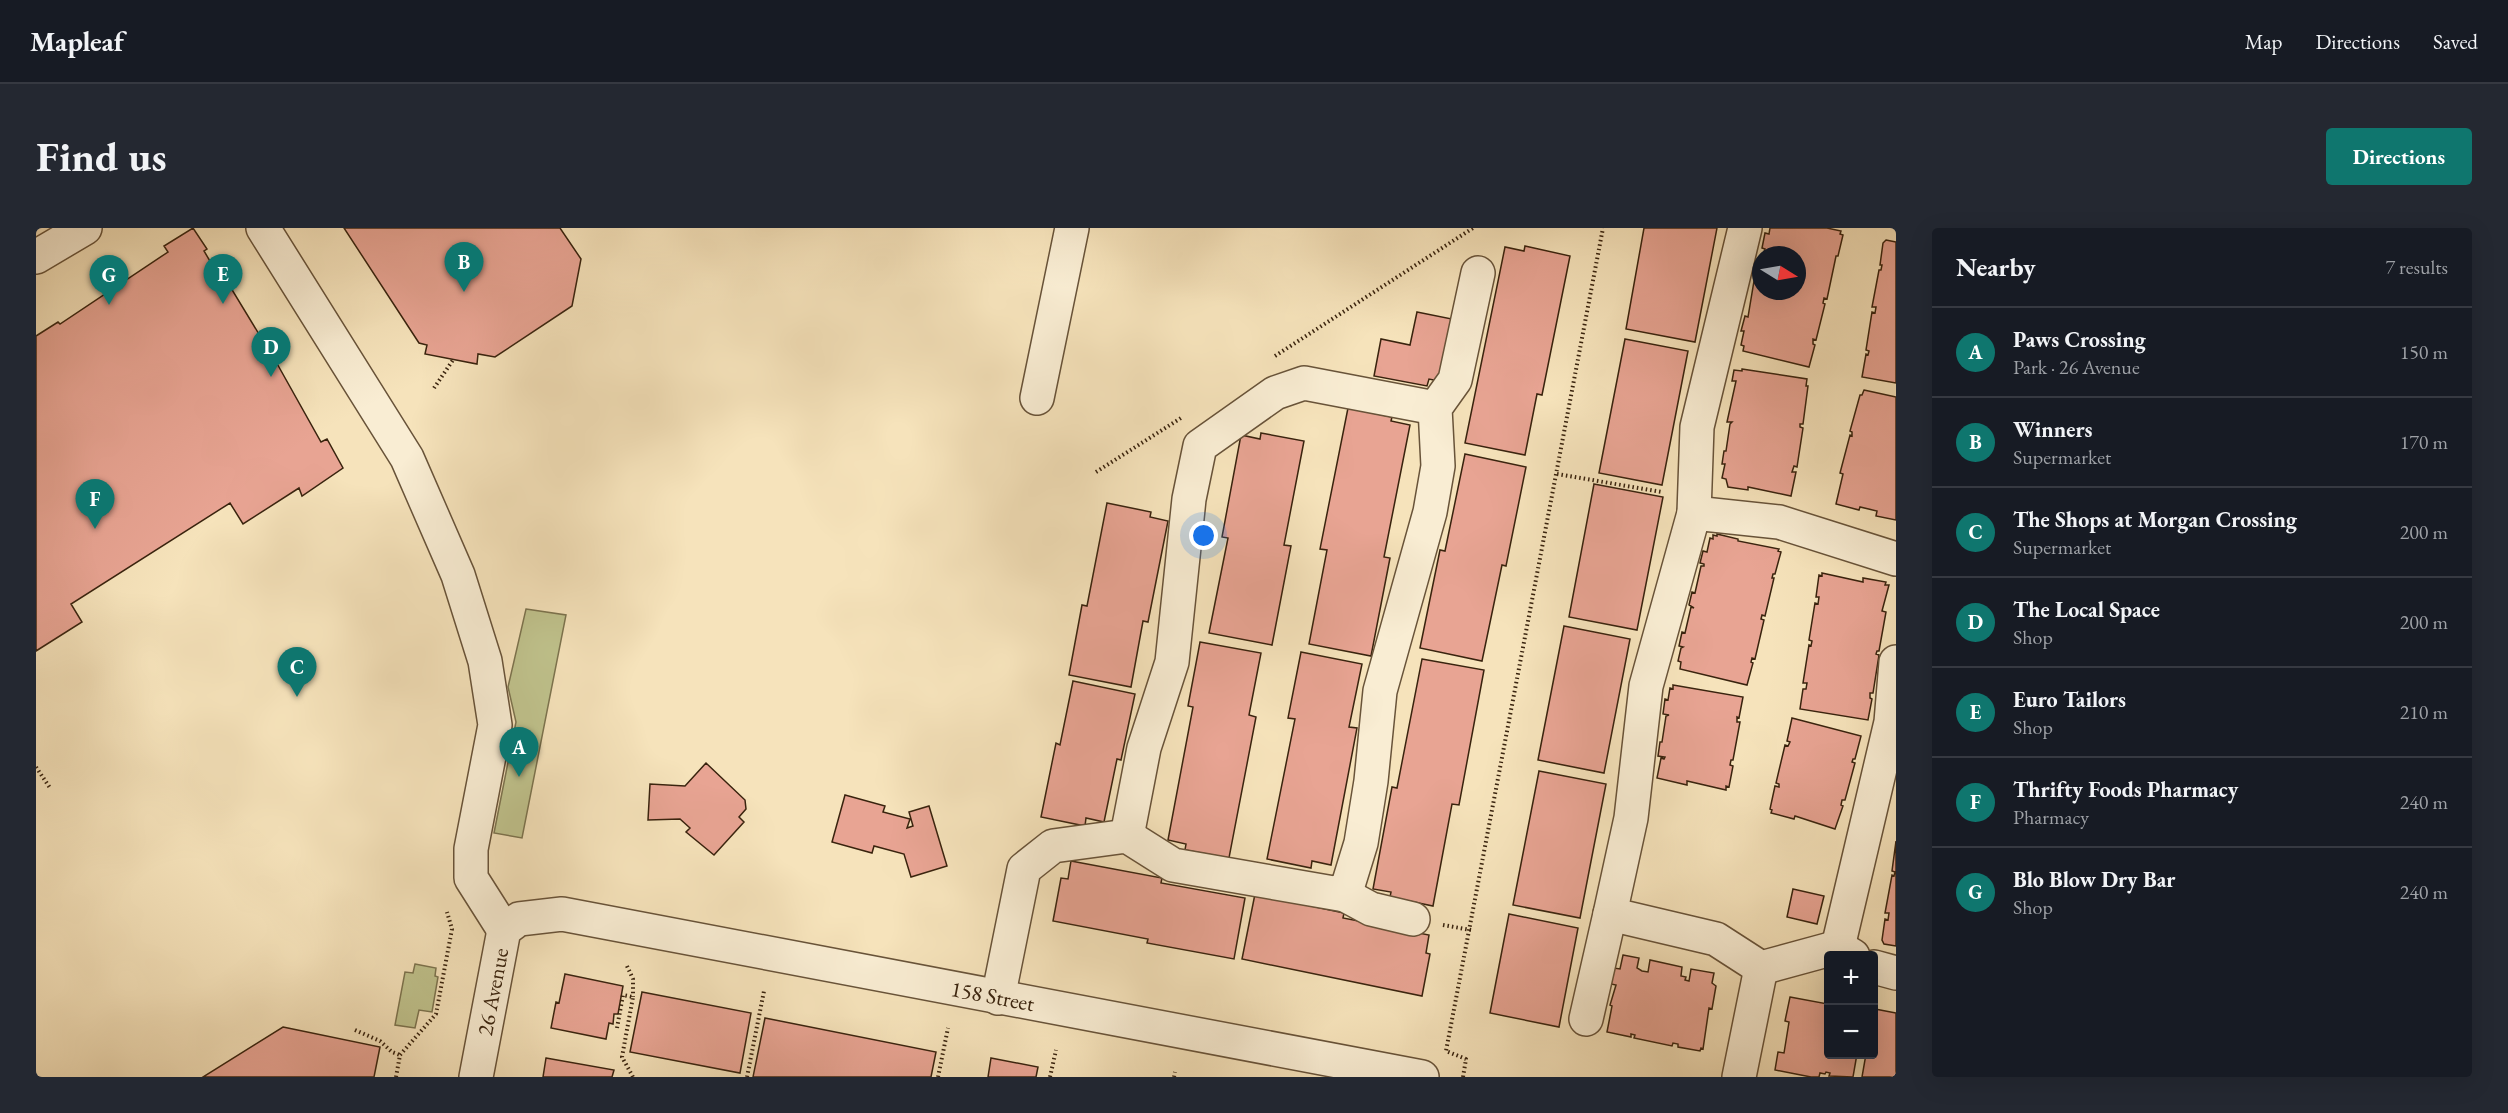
<!DOCTYPE html>
<html lang="en">
<head>
<meta charset="utf-8">
<style>
	:root { --surface:#171b24; --page:#242831; --text:#f1f3f6; --muted:#9ea1a6; --line:#363941; --accent:#0f766e }
	body { margin:0; font-family:"EB Garamond",serif; background:var(--page); color:var(--text) }
	.controls { position:absolute; right:18px; bottom:18px; display:grid; overflow:hidden; border-radius:6px; box-shadow:0 6px 24px #0002 }
	.controls button { width:54px; height:54px; display:grid; place-items:center; padding:0; border:0; border-bottom:2px solid var(--line); background:var(--surface); color:var(--text); font:30px sans-serif }
	.compass { position:absolute; left:1716px; top:18px; width:54px; height:54px; border-radius:50%; background:var(--surface); box-shadow:0 6px 24px #0002; rotate:101deg }
	.you { position:absolute; left:1168px; top:308px; width:21px; height:21px; margin:-15px; border:4px solid #fff; border-radius:50%; background:#1a73e8; box-shadow:0 0 0 9px #1a73e833 }
	.badge { display:grid; place-items:center; width:39px; height:39px; border-radius:50%; background:var(--accent); color:#fff; font-size:20px; font-weight:700 }
	.pin { position:absolute; translate:-50% -50px; filter:drop-shadow(0 2px 3px #0008) }
	.pin::after { content:''; position:absolute; top:32px; width:21px; height:18px; background:inherit; clip-path:polygon(0 0,100% 0,50% 100%) }
	.list { margin:0; padding:0; list-style:none }
	h2 { display:flex; justify-content:space-between; align-items:center; height:78px; margin:0; padding:0 24px; font-size:26px }
	h2 small { font-size:20px; font-weight:400; color:var(--muted) }
	.list li { display:grid; grid-template-columns:39px 1fr auto; gap:18px; align-items:center; box-sizing:border-box; height:90px; padding:0 24px; border-top:2px solid var(--line) }
	.list b { display:block; font-size:22px; white-space:nowrap }
	.list p { margin:0; font-size:20px; white-space:nowrap; color:var(--muted) }
	.list em { font-size:20px; font-style:normal; color:var(--muted) }
	.map { position:relative; flex:none; width:1860px; height:849px; overflow:hidden; border-radius:6px }
	header { display:flex; align-items:center; gap:36px; box-sizing:border-box; height:84px; padding:0 30px; background:var(--surface); border-bottom:2px solid var(--line) }
	header strong { font-size:28px }
	nav { display:flex; gap:33px; margin-inline-start:auto; font-size:21px }
	.intro { display:flex; align-items:center; justify-content:space-between; box-sizing:border-box; height:144px; padding:0 36px }
	h1 { margin:0; font-size:42px }
	.button { padding:15px 27px; border-radius:6px; background:var(--accent); color:#fff; font-size:21px; font-weight:700 }
	main { display:flex; gap:36px; padding:0 36px }
	aside { flex:1; background:var(--surface); border-radius:6px; box-shadow:0 6px 24px #0002 }
	.map>svg:first-child { display:block }
	.green { fill:#c0c38d; stroke:#7c734e; stroke-width:1.5 }
	.building { fill:#e8a493; stroke:#39230e; stroke-width:1.5 }
	.lines { fill:none; stroke-linecap:round; stroke-linejoin:round }
	.minor-casing { stroke:#685339; stroke-width:36 }
	.path { stroke:#39230e; stroke-width:4; stroke-dasharray:1.5 3; stroke-linecap:butt }
	.minor { stroke:#f9edd3; stroke-width:33 }
	.labels { text-anchor:middle; stroke-width:4.5; stroke-linejoin:round; paint-order:stroke }
	.street-label { font-size:22px; fill:#39230e; stroke:#f9edd3 }
</style>
</head>
<body>
<header>
<strong>Mapleaf</strong>
<nav><a>Map</a><a>Directions</a><a>Saved</a></nav>
</header>
<div class="intro"><h1>Find us</h1><a class="button">Directions</a></div>
<main>
<div class="map">
<svg width="1860" height="849" viewBox="0 0 1860 849">
	<rect width="100%" height="100%" fill="#f6e3bb"/>
	<filter id="stains"><feTurbulence type="fractalNoise" baseFrequency=".00333" numOctaves="4"/><feColorMatrix values="0 0 0 0 .2 0 0 0 0 .09 0 0 0 0 .02 0 0 0 .5 -.17"/></filter>
	<radialGradient id="worn" r=".72"><stop offset=".6" stop-color="#630" stop-opacity="0"/><stop offset="1" stop-color="#630" stop-opacity=".3"/></radialGradient>
	<path class="green" d="M490 381 530 387 486 610 458 605 480 494 472 459Z
		M379 736 400 740 399 748 402 749 396 784 383 782 379 800 359 797 369 744 377 745Z"/>
	<path class="building" d="M157 0 171 21 168 23 184 50 180 52 188 64 195 60 232 121 226 126 232 137 239 132 285 214 291 211 307 240 266 268 263 260 207 296 194 275 35 376 46 394 0 423V108L22 94 24 96 132 24 128 18Z
		M308 0H524L545 31 536 78 459 129 442 126 441 136 389 126 391 117 383 115Z
		M1608 0H1681L1659 114 1590 101Z
		M1734 0H1791L1805 3 1804 6 1807 7 1802 28H1800L1799 33 1791 71 1788 70 1787 75 1789 76 1780 112 1777 111V116L1779 117 1773 139 1707 123 1708 118 1705 117 1708 103H1705L1709 88 1712 89 1719 47H1722L1725 36V63H1761V27H1727L1729 21 1726 20 1729 5 1733 6Z
		M1850 12 1860 14V155L1826 149 1830 126 1832 127 1833 123 1830 122 1836 84 1839 85 1840 79H1836L1843 42H1845L1846 37H1844L1847 15Z
		M1489 18 1534 28 1506 167 1501 166 1489 227 1429 215 1469 19 1488 23Z
		M1381 84 1416 91 1403 153 1393 151 1391 158 1338 148 1345 111 1374 117Z
		M1589 111 1652 123 1626 257 1563 245Z
		M1706 141 1771 151 1770 158H1772L1767 196H1764V199L1767 200 1761 239 1758 238 1756 244H1760L1755 268 1712 259V262L1692 259 1690 251 1686 250 1689 236H1686L1688 223H1690L1694 196 1696 194H1691L1700 153H1696L1698 142 1706 143Z
		M1828 162 1860 169V292L1840 288 1841 283 1824 279 1823 282 1800 276 1807 246 1804 245 1814 207 1816 208V204L1814 203 1824 167H1826Z
		M1312 180 1356 189 1355 193 1374 197 1348 329 1354 330 1335 428 1273 416 1291 322 1284 321Z
		M1225 205 1268 213 1248 317 1255 318 1236 417 1173 405 1192 310 1186 309 1205 207 1224 211Z
		M1429 226 1490 239 1470 338 1466 337 1446 433 1384 420 1404 322 1409 323Z
		M1558 256 1627 269 1601 402 1533 389Z
		M1071 275 1115 284 1114 289 1132 293 1112 394 1107 393 1095 459 1033 447 1046 377 1051 378Z
		M1681 306 1702 311V313L1743 321 1742 323 1745 324 1739 346H1737L1736 350H1738L1729 388 1726 387 1725 391 1728 392 1719 431 1716 430 1715 434 1717 435 1711 457 1644 441 1645 434 1642 433 1645 420 1647 419 1643 418 1646 404 1649 405 1655 379 1658 380 1653 377 1656 364 1659 365 1665 338H1668V336L1664 335 1667 323 1671 324 1674 310 1677 311V307L1681 308Z
		M1786 345 1827 354V350L1850 354 1849 357H1853L1846 383 1850 384 1843 423H1841L1840 426 1843 427 1837 465H1834V470L1836 471 1832 492 1764 481 1767 461H1770L1771 455H1767L1773 417 1775 418 1776 413 1773 412 1779 375 1782 376 1783 369H1780L1783 347 1786 348Z
		M1528 398 1594 411 1568 545 1502 532Z
		M1164 414 1225 425 1213 487 1220 489 1193 630 1149 622 1150 616 1132 612 1157 479 1152 478Z
		M1265 424 1326 436 1313 499 1321 500 1295 637 1276 633 1275 640 1231 631 1259 491 1252 490Z
		M1386 431 1448 442 1423 577 1416 576 1397 678 1354 669 1355 664 1337 661 1356 559 1361 560Z
		M1037 453 1099 466 1085 532 1081 531 1068 594 1050 590 1049 598 1005 589 1020 515 1024 517Z
		M1637 457 1707 469 1703 490 1701 489V494H1704L1697 532H1695L1694 537 1697 538 1693 559 1690 558V562L1651 553V557L1621 550 1625 530 1628 531 1629 529 1622 528 1624 514H1626L1630 488 1633 487 1627 486 1629 471 1632 472 1634 460 1637 461Z
		M1756 490 1825 508 1819 531H1817L1816 534 1819 535 1809 572H1806L1805 577 1807 578 1799 601 1759 588 1758 591 1735 585 1736 582 1734 581 1739 558 1743 559V556L1740 555 1749 517 1752 518 1754 514 1751 513Z
		M670 535 709 572 710 581 703 589 708 594 678 627 650 604 654 600 644 591 612 592 614 556 649 558Z
		M1503 543 1570 556 1544 690 1477 677Z
		M809 567 849 578 847 584 874 591 871 600 877 598 873 584 893 578 911 638 875 649 868 626 838 618 836 625 796 614Z
		M1860 613V718L1848 716 1846 712 1849 691 1852 692 1853 685H1849L1856 647 1858 648 1859 644 1856 643Z
		M1035 633 1126 650 1125 655 1209 670 1198 731 1111 715 1112 711 1017 693 1025 650 1032 651Z
		M1757 661 1788 668 1781 696 1751 689Z
		M1219 666 1308 685 1307 690 1393 707 1390 725 1394 726 1386 768 1206 731Z
		M1473 686 1542 700 1523 799 1454 785Z
		M1587 727 1603 730 1601 740 1606 743 1612 744 1614 732 1646 739 1645 748 1650 749 1649 752 1653 753 1655 741 1678 745 1676 755 1680 758 1676 781 1673 780 1667 821 1665 820 1664 823 1642 819V816L1637 815 1636 818 1598 810 1599 807 1595 806V809L1571 804 1576 778 1574 777 1580 757 1575 756 1578 740 1584 741Z
		M529 746 587 758 582 786H578L577 796 573 795 570 811 515 800 520 774 523 775Z
		M606 764 715 785 704 845 594 824Z
		M1754 769 1792 776V826H1821L1817 849 1793 848 1794 845 1790 844 1789 846 1784 845 1783 849H1775L1739 842 1742 824 1748 825 1753 794 1749 793Z
		M1839 781 1860 785V849H1826L1830 826H1838Z
		M729 790 900 824 895 849H717Z
		M247 799 344 819 338 849H167Z
		M510 830 578 842 576 849H507Z
		M955 830 1002 839 1000 849H952Z"/>
	<g class="lines">
		<defs>
			<g id="minor">
				<path d="M227 0 371 230 422 347 449 433 459 497 435 621V650L468 702"/>
				<path d="M0 29 49 0"/>
				<path d="M1001 170 1036 0"/>
				<path d="M1658 285 1661 199 1709 0"/>
				<path d="M1091 608 1108 520 1136 434 1153 271 1164 218 1239 165 1268 155 1399 180"/>
				<path d="M1309 667 1335 681 1377 691"/>
				<path d="M1802 719 1855 494 1860 434"/>
				<path d="M1817 728 1802 719 1725 740 1680 711 1574 686 1595 590 1610 458 1658 285 1743 294 1860 331"/>
				<path d="M1838 739 1860 745"/>
				<path d="M962 770 988 641 1017 618 1091 608 1137 637 1309 667 1325 615 1335 553 1344 463 1394 284 1402 238 1399 180 1419 152 1442 45"/>
				<path d="M1550 791 1574 686"/>
				<path id="s1" d="M440 849 468 702 483 691 526 686 1386 849"/>
				<path d="M1703 849 1725 740"/>
			</g>
		</defs>
		<use href="#minor" class="minor-casing"/>
		<path class="path" d="M1239 128 1437 0
			M398 160 417 132
			M1060 244 1145 190
			M1521 246 1626 264
			M0 539 14 560
			M1407 697 1435 702
			M591 738 597 751V769
			M581 800 587 767 597 769 586 829 597 849
			M319 802 344 813 356 824 364 827
			M360 849 364 827 400 786 416 701 411 684
			M711 849 728 763
			M902 849 912 800
			M1014 849 1020 822
			M1138 849 1139 844
			M1427 849 1430 831 1410 823 1567 0"/>
		<use href="#minor" class="minor"/>
	</g>
	<g class="labels">
		<g class="street-label">
			<text dy="8" stroke="none"><textPath href="#s1" startOffset="87">26 Avenue</textPath></text>
			<text dy="8" stroke="none"><textPath href="#s1" startOffset="650">158 Street</textPath></text>
		</g>
	</g>
	<rect width="100%" height="100%" filter="url(#stains)"/>
	<rect width="100%" height="100%" fill="url(#worn)"/>
</svg>
<div class="controls">
<button>+</button>
<button>−</button>
</div>
<svg class="compass" viewBox="-18 -18 36 36"><path d="M0-13l5 13h-10z" fill="#e53935"/><path d="M0 13l5-13h-10z" fill="#9ea1a6"/></svg>
<div class="you"></div>
<div class="pin badge" style="left:483px;top:549px">A</div>
<div class="pin badge" style="left:428px;top:64px">B</div>
<div class="pin badge" style="left:261px;top:469px">C</div>
<div class="pin badge" style="left:235px;top:149px">D</div>
<div class="pin badge" style="left:187px;top:76px">E</div>
<div class="pin badge" style="left:59px;top:301px">F</div>
<div class="pin badge" style="left:73px;top:77px">G</div>
</div>
<aside>
<h2>Nearby<small>7 results</small></h2>
<ul class="list">
<li><span class="badge">A</span><div><b>Paws Crossing</b><p>Park · 26 Avenue</p></div><em>150 m</em></li>
<li><span class="badge">B</span><div><b>Winners</b><p>Supermarket</p></div><em>170 m</em></li>
<li><span class="badge">C</span><div><b>The Shops at Morgan Crossing</b><p>Supermarket</p></div><em>200 m</em></li>
<li><span class="badge">D</span><div><b>The Local Space</b><p>Shop</p></div><em>200 m</em></li>
<li><span class="badge">E</span><div><b>Euro Tailors</b><p>Shop</p></div><em>210 m</em></li>
<li><span class="badge">F</span><div><b>Thrifty Foods Pharmacy</b><p>Pharmacy</p></div><em>240 m</em></li>
<li><span class="badge">G</span><div><b>Blo Blow Dry Bar</b><p>Shop</p></div><em>240 m</em></li>
</ul>
</aside>
</main>
</body>
</html>
